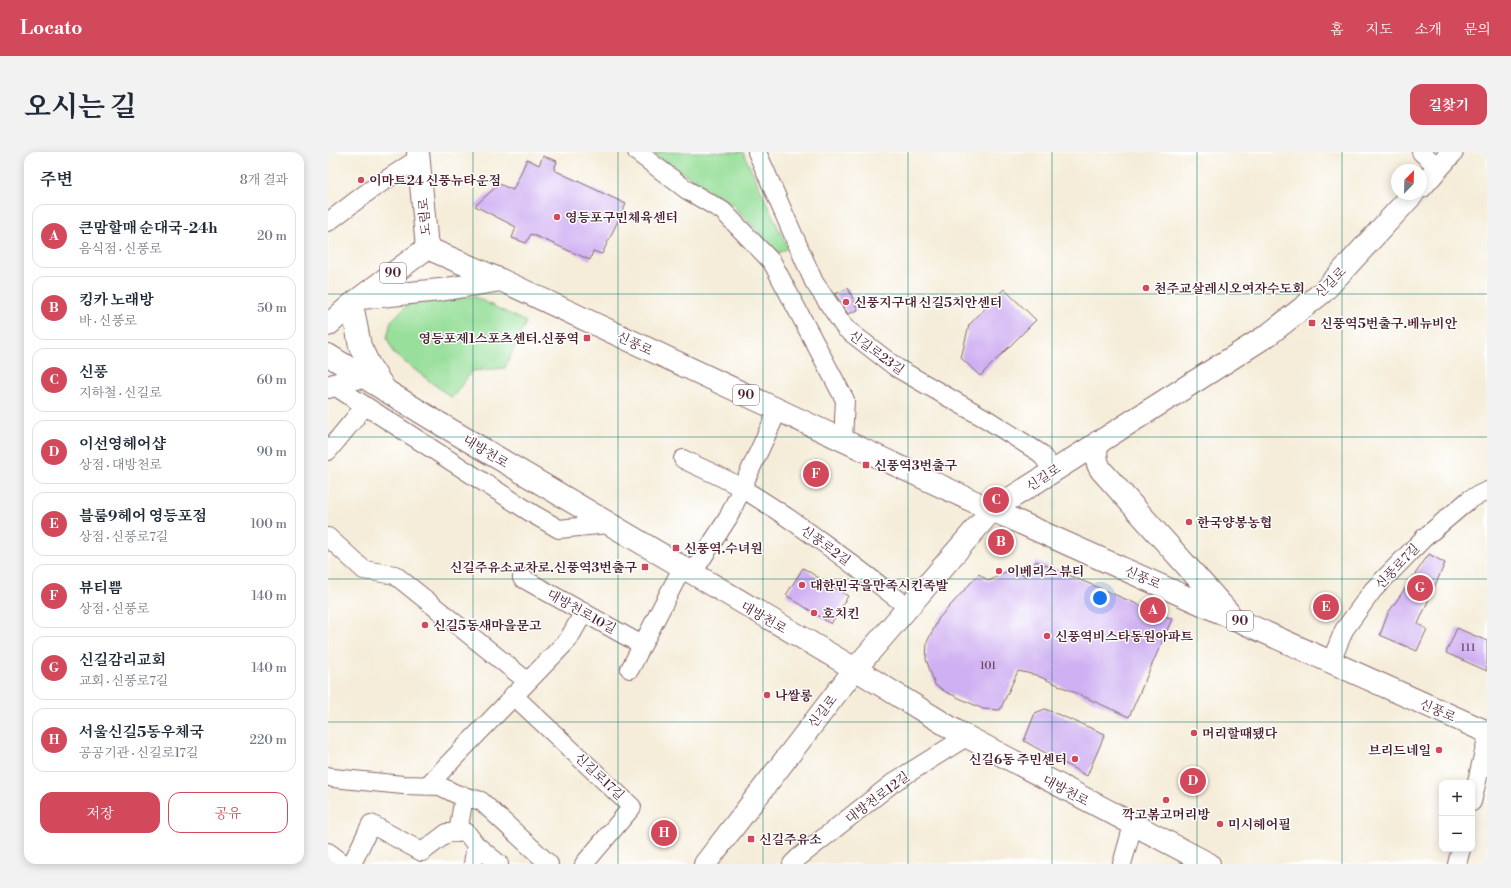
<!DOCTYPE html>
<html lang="ko">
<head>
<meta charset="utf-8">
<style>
	:root { --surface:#fff; --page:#f2f2f3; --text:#1f2937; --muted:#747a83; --line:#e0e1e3; --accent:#d1495b }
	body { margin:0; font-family:"Libre Bodoni","Noto Serif KR",serif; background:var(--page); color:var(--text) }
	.controls { position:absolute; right:12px; bottom:12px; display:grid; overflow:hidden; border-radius:8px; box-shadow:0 2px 10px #0003 }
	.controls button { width:36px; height:36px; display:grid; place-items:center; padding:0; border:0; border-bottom:1px solid var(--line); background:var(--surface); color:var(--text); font:20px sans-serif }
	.compass { position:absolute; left:1063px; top:12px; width:36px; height:36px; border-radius:50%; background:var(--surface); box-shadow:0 2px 10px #0003; rotate:23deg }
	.you { position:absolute; left:772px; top:446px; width:14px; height:14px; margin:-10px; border:3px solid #fff; border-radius:50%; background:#1a73e8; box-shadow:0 0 0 6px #1a73e833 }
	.badge { display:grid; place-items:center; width:26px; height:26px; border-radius:50%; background:var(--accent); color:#fff; font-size:13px; font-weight:700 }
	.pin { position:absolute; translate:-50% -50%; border:2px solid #fff; box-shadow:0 1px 4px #0006 }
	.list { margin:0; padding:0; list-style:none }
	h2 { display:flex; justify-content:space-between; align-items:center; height:52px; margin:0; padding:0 16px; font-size:17px }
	h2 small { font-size:13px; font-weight:400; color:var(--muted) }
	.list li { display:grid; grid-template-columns:26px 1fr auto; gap:12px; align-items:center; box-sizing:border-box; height:64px; margin:0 8px 8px; padding:0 8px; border:1px solid var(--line); border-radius:12px }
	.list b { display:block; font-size:15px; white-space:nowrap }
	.list p { margin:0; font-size:13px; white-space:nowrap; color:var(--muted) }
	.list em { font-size:13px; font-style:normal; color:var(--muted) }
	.actions { display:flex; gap:8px; padding:12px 16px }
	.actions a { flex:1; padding:9px 0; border:1px solid var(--accent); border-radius:12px; text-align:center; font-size:14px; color:var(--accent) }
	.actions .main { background:var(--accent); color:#fff }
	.map { position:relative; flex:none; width:1159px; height:712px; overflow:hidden; border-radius:12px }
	header { display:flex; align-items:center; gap:24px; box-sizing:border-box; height:56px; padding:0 20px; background:var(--accent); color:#fff }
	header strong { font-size:19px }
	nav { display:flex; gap:22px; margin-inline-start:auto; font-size:14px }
	.intro { display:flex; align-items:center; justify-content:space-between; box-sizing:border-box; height:96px; padding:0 24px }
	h1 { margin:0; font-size:28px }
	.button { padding:10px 18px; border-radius:12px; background:var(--accent); color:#fff; font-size:14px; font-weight:700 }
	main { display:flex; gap:24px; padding:0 24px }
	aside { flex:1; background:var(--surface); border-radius:12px; box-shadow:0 2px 10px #0003 }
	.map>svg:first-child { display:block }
	.green { fill:#97df9a; stroke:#707f62 }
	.building { fill:#cfb0f2 }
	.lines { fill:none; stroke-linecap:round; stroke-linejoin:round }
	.street-casing { stroke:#866768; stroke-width:20 }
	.secondary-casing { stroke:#866768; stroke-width:24 }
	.primary-casing { stroke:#866768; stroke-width:24 }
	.street { stroke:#fff; stroke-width:18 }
	.secondary { stroke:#fff; stroke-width:22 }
	.primary { stroke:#fff; stroke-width:22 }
	.grid { fill:none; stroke:#0f766e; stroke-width:1; stroke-opacity:0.55 }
	.poi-dot { fill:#d1495b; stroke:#fff; stroke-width:1.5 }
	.labels { text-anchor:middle; stroke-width:3; stroke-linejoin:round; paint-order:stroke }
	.number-label { font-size:11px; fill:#6b435d }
	.shield { fill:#fff; stroke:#80626b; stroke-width:1 }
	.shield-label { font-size:12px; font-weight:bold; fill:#4a1f2b }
	.poi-label { font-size:13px; font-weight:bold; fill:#4a1f2b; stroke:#fff; text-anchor:start }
	.street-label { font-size:13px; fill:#4a1f2b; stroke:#fff }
</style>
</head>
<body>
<header>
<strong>Locato</strong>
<nav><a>홈</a><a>지도</a><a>소개</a><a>문의</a></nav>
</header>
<div class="intro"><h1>오시는 길</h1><a class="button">길찾기</a></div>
<main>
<aside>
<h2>주변<small>8개 결과</small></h2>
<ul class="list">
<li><span class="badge">A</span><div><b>큰맘할매 순대국-24h</b><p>음식점 · 신풍로</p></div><em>20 m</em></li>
<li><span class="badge">B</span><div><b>킹카 노래방</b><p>바 · 신풍로</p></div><em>50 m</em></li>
<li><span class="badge">C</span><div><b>신풍</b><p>지하철 · 신길로</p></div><em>60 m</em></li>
<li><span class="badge">D</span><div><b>이선영헤어샵</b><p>상점 · 대방천로</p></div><em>90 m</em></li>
<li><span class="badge">E</span><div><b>블룸9헤어 영등포점</b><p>상점 · 신풍로7길</p></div><em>100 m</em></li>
<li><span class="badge">F</span><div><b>뷰티쁨</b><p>상점 · 신풍로</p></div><em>140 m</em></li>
<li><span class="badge">G</span><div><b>신길감리교회</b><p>교회 · 신풍로7길</p></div><em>140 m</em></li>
<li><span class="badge">H</span><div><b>서울신길5동우체국</b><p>공공기관 · 신길로17길</p></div><em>220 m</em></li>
</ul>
<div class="actions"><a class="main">저장</a><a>공유</a></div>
</aside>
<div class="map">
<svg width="1159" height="712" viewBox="0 0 1159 712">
	<rect width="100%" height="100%" fill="#fff"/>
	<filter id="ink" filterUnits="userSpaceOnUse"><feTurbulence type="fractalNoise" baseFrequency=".025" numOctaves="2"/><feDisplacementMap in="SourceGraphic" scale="8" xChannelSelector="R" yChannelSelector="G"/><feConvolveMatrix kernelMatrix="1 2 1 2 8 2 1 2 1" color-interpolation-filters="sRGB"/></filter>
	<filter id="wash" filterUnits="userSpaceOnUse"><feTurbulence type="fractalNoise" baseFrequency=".012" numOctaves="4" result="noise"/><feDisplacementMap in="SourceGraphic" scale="16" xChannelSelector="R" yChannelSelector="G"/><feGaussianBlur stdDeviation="0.9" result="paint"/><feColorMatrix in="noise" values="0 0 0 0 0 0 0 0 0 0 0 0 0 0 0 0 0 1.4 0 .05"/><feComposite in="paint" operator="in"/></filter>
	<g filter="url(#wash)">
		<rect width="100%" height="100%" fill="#f5edd9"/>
		<path class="green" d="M323 0H415L460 96 450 101 403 52Z
			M111 143 147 145 198 170 177 216 144 219 124 246 66 202 59 186 63 169 80 152Z"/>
		<g id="blocks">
			<path class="building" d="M215 4 229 9 226 18 298 52 274 102 265 99 262 108 203 82 198 91 184 86 188 75 147 54 171 32 185 38 199 7 211 13Z
				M520 136 530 158 520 162 507 142Z
				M676 137 708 168 652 224 633 206 641 173Z
				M1101 402 1117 411 1090 472 1099 477 1089 499 1052 483 1060 461Z
				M708 409 844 467 801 565 708 523 690 519 672 558 655 557 618 540 607 533 598 507 599 490 611 466 651 422 661 429 679 419H685L698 424Z
				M475 416 520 444 503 472 458 443Z
				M1129 476 1159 489V519L1118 501Z
				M717 557 777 582 759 624 696 589 707 561Z"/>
		</g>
	</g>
	<g filter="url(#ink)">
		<use href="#blocks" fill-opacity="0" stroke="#866768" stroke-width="1"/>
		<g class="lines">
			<defs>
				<path id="street" d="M309 0 359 38 395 59 444 110 517 248 515 288
					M429 0 486 130 517 176 569 216 660 268 712 301 725 318
					M1093 0 1111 16
					M0 70 41 39 91 6
					M5 233 205 362 231 377 280 372
					M0 299 37 254
					M355 307C374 317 396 325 415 337 473 372 527 414 580 455
					M0 385 36 418 67 423 199 529
					M364 422 400 366 450 258
					M194 426 314 493
					M1003 510 1016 478 1045 438 1096 386 1142 347 1159 339
					M302 517 354 416
					M185 543 304 655 256 712
					M0 624 5 626 75 633 112 634 128 642 153 649 221 712
					M99 634 240 488 256 460
					M1144 650 1159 587
					M130 681 136 644
					M0 700 16 712
					M94 700 119 681 138 680 148 693 171 712
					M24 712 43 672 94 700
					M145 712 148 693
					M464 712 470 706 566 630 638 585
					M794 712 805 673
					M1129 712 1133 697"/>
				<path id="secondary" d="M90 0 99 96
					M1093 35 1124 0
					M0 203 104 267 527 517 628 579 881 712
					M0 235 34 224
					M377 712 527 517 664 358 940 183 995 140 1085 42"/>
				<path id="primary" d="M33 146 112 138 173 128
					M24 152 32 194 41 213 58 239
					M0 173 24 152 99 96 173 128 664 358 1159 580
					M770 290C767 300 767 309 773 318L901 461"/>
			</defs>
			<use href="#street" class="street-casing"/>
			<use href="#secondary" class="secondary-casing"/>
			<use href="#primary" class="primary-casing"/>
			<use href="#street" class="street"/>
			<use href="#secondary" class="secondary"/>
			<use href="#primary" class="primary"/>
		</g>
	</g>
	<path class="grid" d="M145 0V712M290 0V712M435 0V712M580 0V712M724 0V712M869 0V712M1014 0V712M0 142H1159M0 285H1159M0 427H1159M0 570H1159"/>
	<g class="poi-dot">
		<circle cx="33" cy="28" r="4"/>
		<circle cx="229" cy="65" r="4"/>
		<circle cx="818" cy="136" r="4"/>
		<circle cx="518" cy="150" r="4"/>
		<rect x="980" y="167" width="8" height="8" rx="2"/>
		<rect x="255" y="182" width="8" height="8" rx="2"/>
		<rect x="534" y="309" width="8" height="8" rx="2"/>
		<circle cx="861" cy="370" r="4"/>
		<rect x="344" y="392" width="8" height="8" rx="2"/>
		<rect x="313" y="411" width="8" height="8" rx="2"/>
		<circle cx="671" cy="419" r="4"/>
		<circle cx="474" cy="433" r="4"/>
		<circle cx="486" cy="461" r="4"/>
		<circle cx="97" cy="473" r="4"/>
		<circle cx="719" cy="484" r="4"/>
		<circle cx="439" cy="543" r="4"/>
		<circle cx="866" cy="581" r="4"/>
		<circle cx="1111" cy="598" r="4"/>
		<circle cx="747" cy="607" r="4"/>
		<circle cx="838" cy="648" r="4"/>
		<circle cx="892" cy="672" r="4"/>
		<rect x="419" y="683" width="8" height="8" rx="2"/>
	</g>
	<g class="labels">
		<g class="number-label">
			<text x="1140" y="499">111</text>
			<text x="660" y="517">101</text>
		</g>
		<g class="shield">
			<rect x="52" y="111" width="26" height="20" rx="3"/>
			<rect x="405" y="233" width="26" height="20" rx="3"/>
			<rect x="899" y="459" width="26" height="20" rx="3"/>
		</g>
		<g class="shield-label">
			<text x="65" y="125">90</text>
			<text x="418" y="247">90</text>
			<text x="912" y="473">90</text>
		</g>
		<g class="poi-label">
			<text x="41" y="33">이마트24 신풍뉴타운점</text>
			<text x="237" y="70">영등포구민체육센터</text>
			<text x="826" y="141">천주교살레시오여자수도회</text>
			<text x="526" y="155">신풍지구대 신길5치안센터</text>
			<text x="992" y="176">신풍역5번출구.베뉴비안</text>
			<text x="251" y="191" text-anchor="end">영등포제1스포츠센터.신풍역</text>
			<text x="546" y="318">신풍역3번출구</text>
			<text x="869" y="375">한국양봉농협</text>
			<text x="356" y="401">신풍역.수녀원</text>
			<text x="309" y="420" text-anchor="end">신길주유소교차로.신풍역3번출구</text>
			<text x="679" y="424">이베리스 뷰티</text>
			<text x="482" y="438">대한민국을만족시킨족발</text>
			<text x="494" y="466">호치킨</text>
			<text x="105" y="478">신길5동새마을문고</text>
			<text x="727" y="489">신풍역비스타동원아파트</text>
			<text x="447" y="548">나쌀롱</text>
			<text x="874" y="586">머리할때됐다</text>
			<text x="1103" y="603" text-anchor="end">브리드네일</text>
			<text x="739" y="612" text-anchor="end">신길6동 주민센터</text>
			<text x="838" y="667" text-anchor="middle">깍고볶고머리방</text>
			<text x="900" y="677">미시헤어필</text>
			<text x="431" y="692">신길주유소</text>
		</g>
		<g class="street-label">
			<text transform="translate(96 65) rotate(-95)" y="5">도림로</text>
			<text transform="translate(1002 130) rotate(-45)" y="5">신길로</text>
			<text transform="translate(307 191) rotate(25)" y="5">신풍로</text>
			<text transform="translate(549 200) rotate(36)" y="5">신길로23길</text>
			<text transform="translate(158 299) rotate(31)" y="5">대방천로</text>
			<text transform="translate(715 325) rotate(-33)" y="5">신길로</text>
			<text transform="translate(498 393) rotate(36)" y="5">신풍로2길</text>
			<text transform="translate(1069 414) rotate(-46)" y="5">신풍로7길</text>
			<text transform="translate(815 425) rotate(24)" y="5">신풍로</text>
			<text transform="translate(254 459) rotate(29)" y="5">대방천로10길</text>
			<text transform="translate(436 465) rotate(30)" y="5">대방천로</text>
			<text transform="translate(1110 558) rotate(24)" y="5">신풍로</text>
			<text transform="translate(494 559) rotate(-52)" y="5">신길로</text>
			<text transform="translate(272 624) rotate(43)" y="5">신길로17길</text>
			<text transform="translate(738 638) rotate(28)" y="5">대방천로</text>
			<text transform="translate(549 645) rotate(-37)" y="5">대방천로12길</text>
		</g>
	</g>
</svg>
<div class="controls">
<button>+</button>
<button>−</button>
</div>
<svg class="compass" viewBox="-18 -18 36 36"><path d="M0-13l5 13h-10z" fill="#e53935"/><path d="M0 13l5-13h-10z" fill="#747a83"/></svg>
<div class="you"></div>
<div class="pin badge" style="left:825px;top:458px">A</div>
<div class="pin badge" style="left:673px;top:390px">B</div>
<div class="pin badge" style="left:668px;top:348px">C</div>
<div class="pin badge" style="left:865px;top:629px">D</div>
<div class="pin badge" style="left:998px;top:455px">E</div>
<div class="pin badge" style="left:488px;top:322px">F</div>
<div class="pin badge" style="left:1092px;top:436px">G</div>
<div class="pin badge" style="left:336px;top:681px">H</div>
</div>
</main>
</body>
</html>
